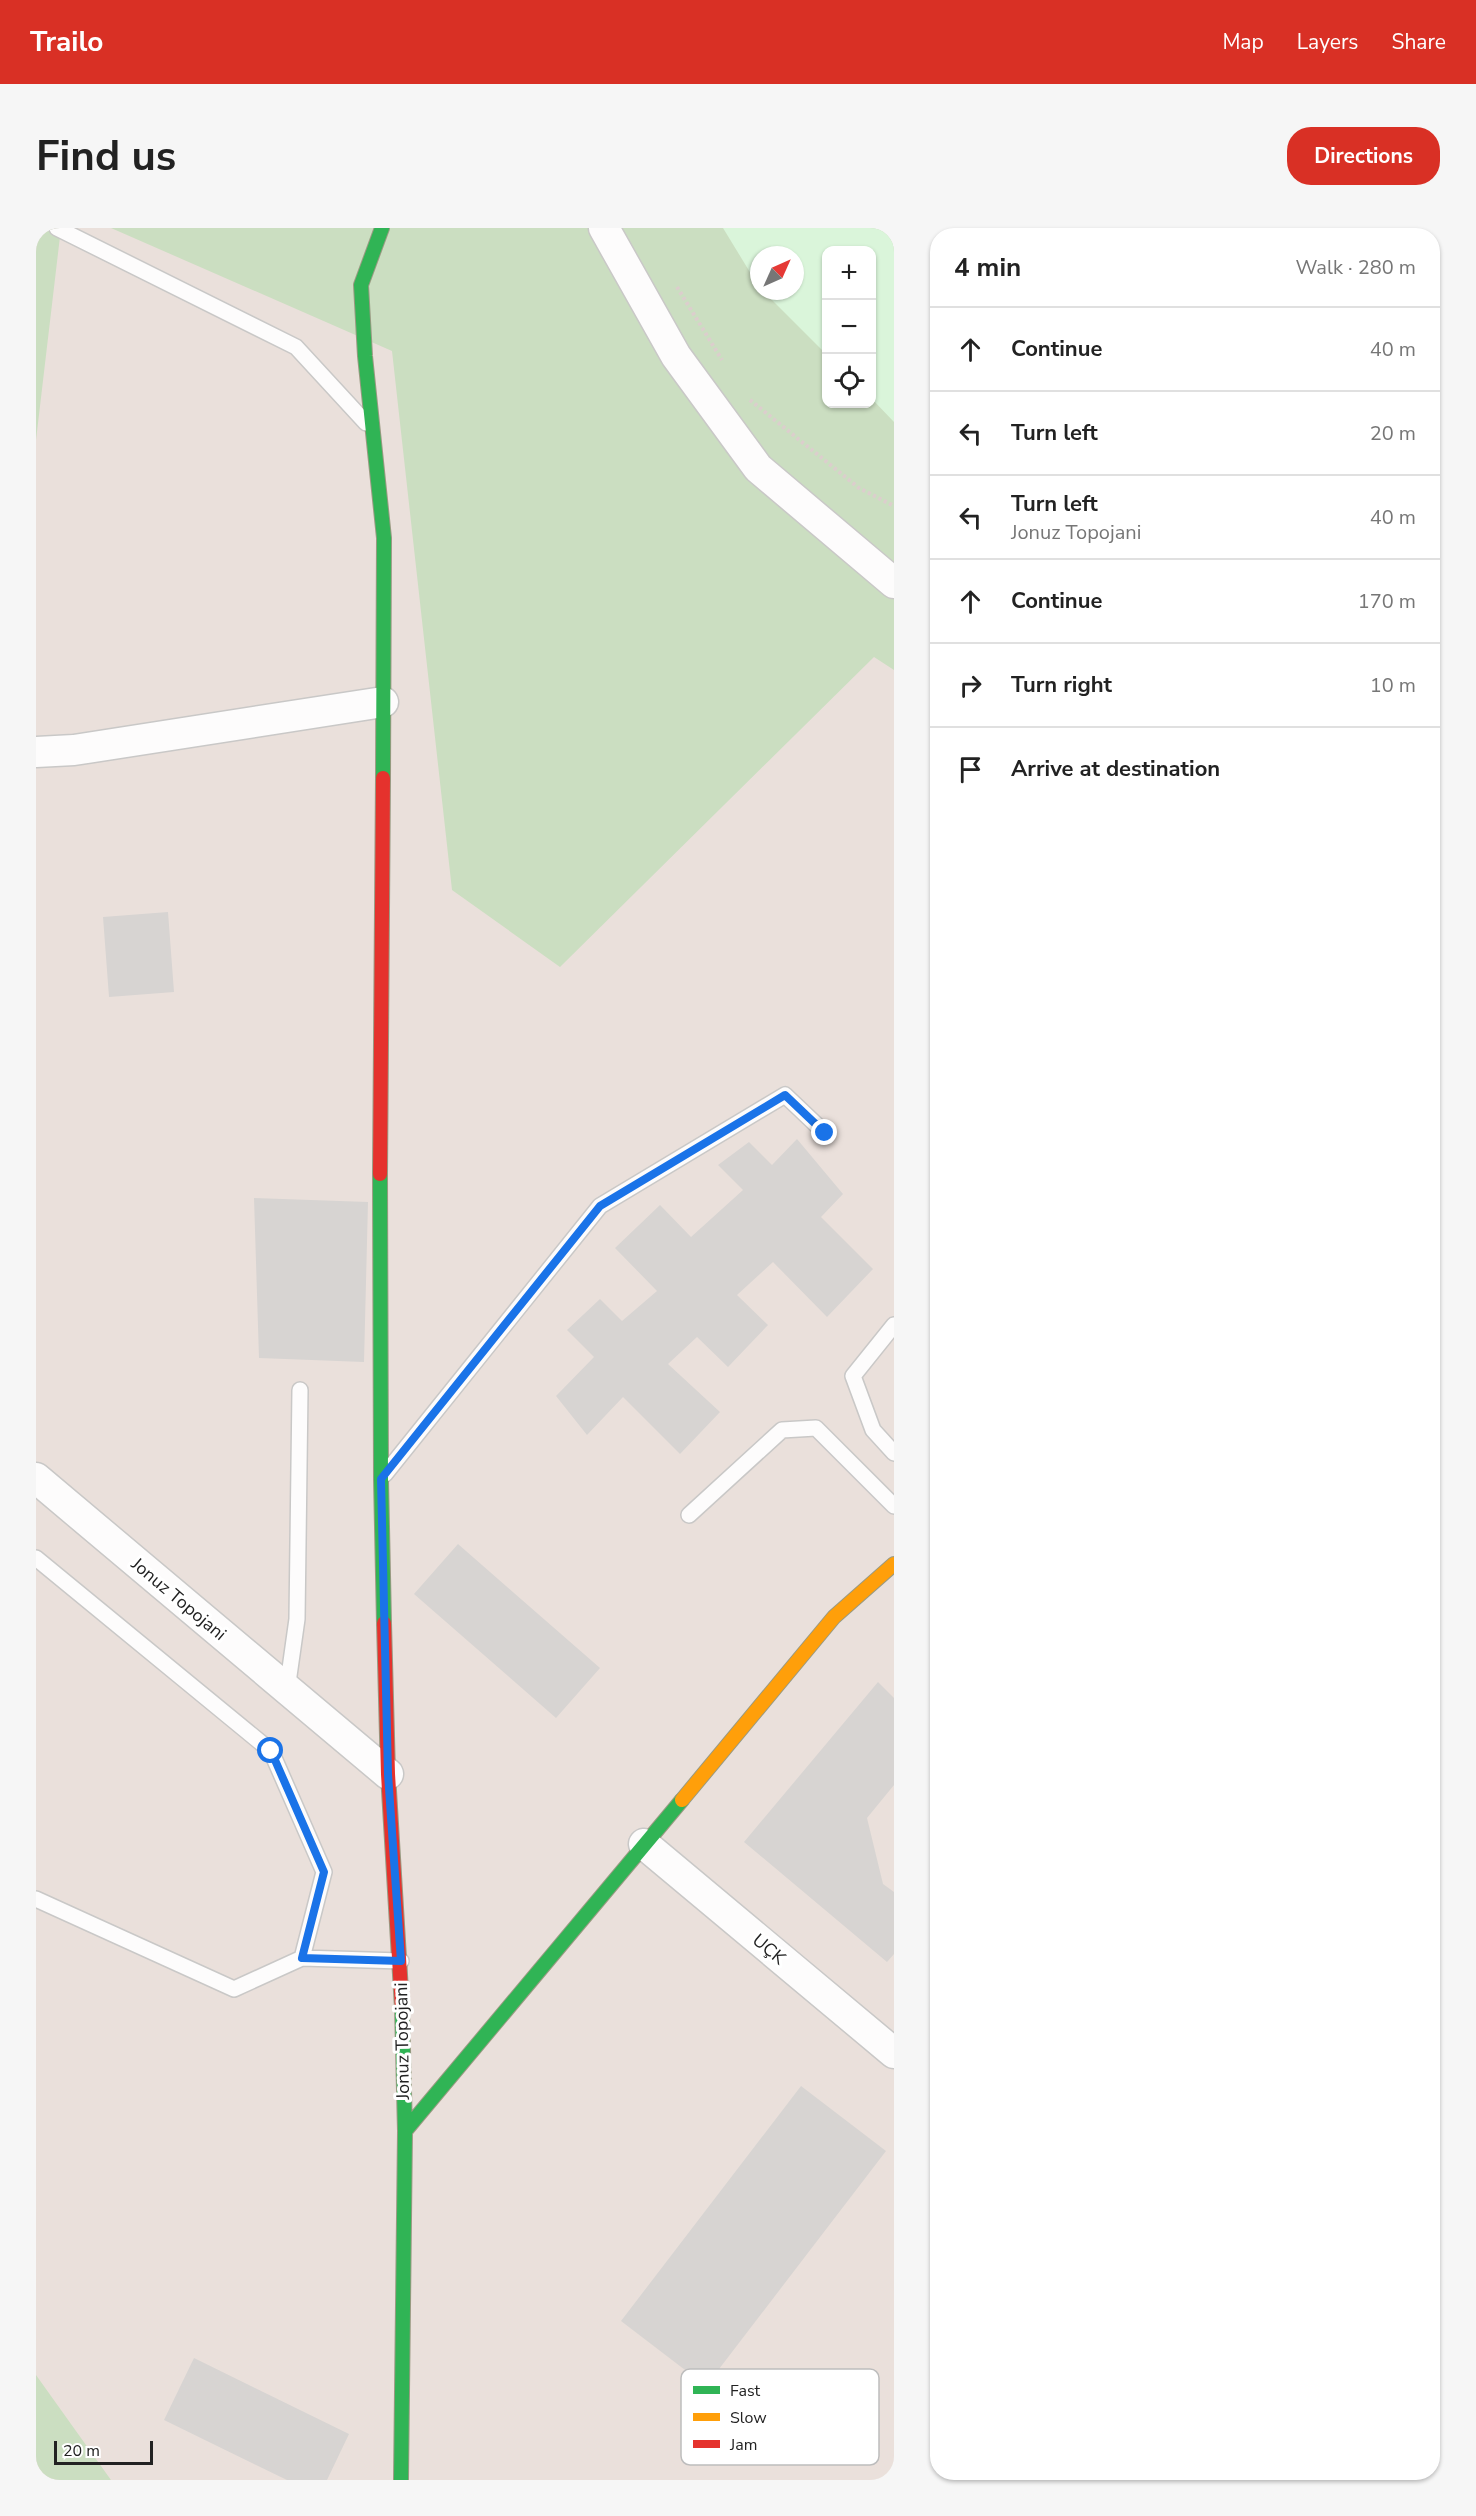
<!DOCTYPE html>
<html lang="en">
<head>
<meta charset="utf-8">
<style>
	:root { --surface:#fff; --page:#f6f6f6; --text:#222; --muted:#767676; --line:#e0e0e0; --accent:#d93025 }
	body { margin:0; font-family:"Nunito Sans",sans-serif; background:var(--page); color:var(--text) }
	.controls { position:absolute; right:18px; top:18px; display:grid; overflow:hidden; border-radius:12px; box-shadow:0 2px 4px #0004 }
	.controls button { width:54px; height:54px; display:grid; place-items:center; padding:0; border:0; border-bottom:2px solid var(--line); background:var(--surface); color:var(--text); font:30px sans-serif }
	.compass { position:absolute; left:714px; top:18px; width:54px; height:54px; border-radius:50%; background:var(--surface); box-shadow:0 2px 4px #0004; rotate:45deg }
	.scale { position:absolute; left:18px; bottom:15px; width:99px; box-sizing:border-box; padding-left:6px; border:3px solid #222; border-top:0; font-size:16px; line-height:21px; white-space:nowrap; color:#222; -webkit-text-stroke:4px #fff; paint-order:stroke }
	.stop { position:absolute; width:18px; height:18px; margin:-14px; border:4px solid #1a73e8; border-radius:50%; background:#fff }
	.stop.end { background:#1a73e8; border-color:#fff; box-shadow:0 2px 6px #0008 }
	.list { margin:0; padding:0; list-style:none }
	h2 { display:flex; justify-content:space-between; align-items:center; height:78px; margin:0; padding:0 24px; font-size:26px }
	h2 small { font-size:20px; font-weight:400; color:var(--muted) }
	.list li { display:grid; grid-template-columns:39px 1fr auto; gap:18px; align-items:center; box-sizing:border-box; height:84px; padding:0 24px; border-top:2px solid var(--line) }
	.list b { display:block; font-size:22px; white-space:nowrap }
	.list p { margin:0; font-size:20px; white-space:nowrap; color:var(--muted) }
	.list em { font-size:20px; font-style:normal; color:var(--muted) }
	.icon { flex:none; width:33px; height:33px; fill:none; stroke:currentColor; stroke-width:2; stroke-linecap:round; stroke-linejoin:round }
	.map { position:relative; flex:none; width:858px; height:2252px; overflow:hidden; border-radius:24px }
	header { display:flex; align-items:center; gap:36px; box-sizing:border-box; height:84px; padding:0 30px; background:var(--accent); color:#fff }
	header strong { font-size:28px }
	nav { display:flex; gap:33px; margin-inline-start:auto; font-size:21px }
	.intro { display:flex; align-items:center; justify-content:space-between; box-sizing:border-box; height:144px; padding:0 36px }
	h1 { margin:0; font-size:42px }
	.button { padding:15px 27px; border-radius:24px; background:var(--accent); color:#fff; font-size:21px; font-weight:700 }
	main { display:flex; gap:36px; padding:0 36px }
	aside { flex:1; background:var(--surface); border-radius:24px; box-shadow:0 2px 4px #0004 }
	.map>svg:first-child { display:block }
	.military { fill:#eae0db }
	.forest { fill:#cbdec1; fill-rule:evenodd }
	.park { fill:#daf5da }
	.building { fill:#d7d4d2 }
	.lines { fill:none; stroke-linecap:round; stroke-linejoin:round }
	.lane-casing { stroke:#c9c8c7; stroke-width:18 }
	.street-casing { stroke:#c9c8c7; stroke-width:33 }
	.fast-casing { stroke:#999a82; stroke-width:16 }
	.slow-casing { stroke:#999a82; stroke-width:16 }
	.jam-casing { stroke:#999a82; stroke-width:16 }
	.path { stroke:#dccecd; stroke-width:4; stroke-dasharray:3 3; stroke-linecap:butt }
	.lane { stroke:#fdfcfc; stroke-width:15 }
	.street { stroke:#fdfcfc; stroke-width:30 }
	.fast { stroke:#30b455; stroke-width:14 }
	.slow { stroke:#ff9f0a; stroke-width:14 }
	.jam { stroke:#e5322d; stroke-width:14 }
	.route { stroke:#1a73e8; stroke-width:8 }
	.labels { text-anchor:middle; stroke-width:6; stroke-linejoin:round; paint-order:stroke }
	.street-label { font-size:18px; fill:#222; stroke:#fff }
	.key { fill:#fff; stroke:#bdbdbd; stroke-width:1.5 }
	.key-label { font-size:16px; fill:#222 }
</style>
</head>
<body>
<header>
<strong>Trailo</strong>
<nav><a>Map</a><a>Layers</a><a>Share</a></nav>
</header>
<div class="intro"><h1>Find us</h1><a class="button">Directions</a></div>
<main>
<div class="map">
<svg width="858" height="2252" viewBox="0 0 858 2252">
	<rect width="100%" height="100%" fill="#f0eeeb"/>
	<path class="military" d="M0 0H582L858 297V2252H0Z"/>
	<path class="forest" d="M0 0H25L0 212Z
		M75 0H858V442L838 429 524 739 416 662 356 123ZM790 22H836V176H790ZM723 27H759V63H723Z
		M0 2147 75 2252H0Z"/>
	<path class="park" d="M687 0H858V194L836 171V22H790V126L727 63H759V27H723V59Z"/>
	<path class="building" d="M132 684 138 764 73 769 67 689Z
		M761 911 807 966 785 989 837 1041 791 1089 737 1034 701 1067 732 1097 692 1139 661 1109 632 1136 684 1184 644 1226 587 1169 551 1207 520 1168 558 1129 531 1102 564 1071 586 1093 621 1063 579 1020 624 977 655 1009 707 962 682 937 713 914 736 937Z
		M218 970 332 974 328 1134 223 1130Z
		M422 1316 564 1440 520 1490 378 1366Z
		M842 1454 858 1470V1557L831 1590 847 1656 858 1664V1726L851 1734 708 1614Z
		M765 1858 850 1923 670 2158 585 2093Z
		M158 2130 313 2206 291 2252H251L128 2192Z"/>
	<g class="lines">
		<defs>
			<path id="lane" d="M21 0 260 119 330 195
				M858 1097 817 1148 837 1202 858 1225
				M349 1246 564 978 749 867 789 905
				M653 1287 746 1202 780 1200 858 1278
				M0 1330 235 1523 288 1644 266 1730 198 1761 0 1671
				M251 1462 261 1391 264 1162
				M266 1730 365 1733"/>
			<path id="street" d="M568 0 640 128 722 240 858 355
				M0 524 38 522 347 474
				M0 1250 352 1546
				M608 1616 858 1825"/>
			<path id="fast" d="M346 0 325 57 329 128 348 310 347 550
				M344 946 345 1251 348 1395
				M369 1903 646 1572
				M365 2252 369 1903 366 1780"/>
			<path id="slow" d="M646 1572 798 1389 858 1336"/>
			<path id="jam" d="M344 946 347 550
				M348 1395 352 1546 366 1780"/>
		</defs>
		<use href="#lane" class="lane-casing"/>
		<use href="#street" class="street-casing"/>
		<use href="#fast" class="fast-casing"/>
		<use href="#slow" class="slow-casing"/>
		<use href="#jam" class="jam-casing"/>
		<path class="path" d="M641 59 686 132
			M714 172 823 260 858 278"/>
		<use href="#lane" class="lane"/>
		<use href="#street" class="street"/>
		<use href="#fast" class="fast"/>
		<use href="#slow" class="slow"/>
		<use href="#jam" class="jam"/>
	</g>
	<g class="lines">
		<path class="route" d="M235 1523 288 1644 266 1730 365 1733 352 1546 345 1251 564 978 749 867 789 905"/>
	</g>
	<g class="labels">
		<g class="street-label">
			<text transform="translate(143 1371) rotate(40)" y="6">Jonuz Topojani</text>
			<text transform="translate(733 1721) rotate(40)" y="6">UÇK</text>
			<text transform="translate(366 1813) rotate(-91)" y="6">Jonuz Topojani</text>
		</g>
	</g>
	<rect x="645" y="2141" width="198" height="96" rx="9" class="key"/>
	<rect x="657" y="2158" width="27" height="8" fill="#30b455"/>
	<rect x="657" y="2185" width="27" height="8" fill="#ff9f0a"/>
	<rect x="657" y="2212" width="27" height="8" fill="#e5322d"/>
	<g class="key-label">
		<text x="694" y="2168">Fast</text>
		<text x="694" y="2195">Slow</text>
		<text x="694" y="2222">Jam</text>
	</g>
</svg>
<div class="controls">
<button>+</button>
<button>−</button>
<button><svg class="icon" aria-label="locate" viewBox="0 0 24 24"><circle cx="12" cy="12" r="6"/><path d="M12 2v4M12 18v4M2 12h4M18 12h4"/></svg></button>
</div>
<svg class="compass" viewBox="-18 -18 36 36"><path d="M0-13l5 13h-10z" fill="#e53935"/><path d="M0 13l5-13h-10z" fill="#767676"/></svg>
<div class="scale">20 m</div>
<div class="stop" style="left:235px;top:1523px"></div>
<div class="stop end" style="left:789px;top:905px"></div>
</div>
<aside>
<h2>4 min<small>Walk · 280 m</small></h2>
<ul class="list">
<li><svg class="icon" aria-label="ahead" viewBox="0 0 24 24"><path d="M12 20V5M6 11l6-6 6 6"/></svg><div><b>Continue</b></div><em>40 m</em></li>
<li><svg class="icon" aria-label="left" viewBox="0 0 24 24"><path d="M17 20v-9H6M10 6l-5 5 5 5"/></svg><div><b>Turn left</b></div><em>20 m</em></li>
<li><svg class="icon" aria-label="left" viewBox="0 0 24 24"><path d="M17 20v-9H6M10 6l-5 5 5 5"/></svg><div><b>Turn left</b><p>Jonuz Topojani</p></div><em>40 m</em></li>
<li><svg class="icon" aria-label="ahead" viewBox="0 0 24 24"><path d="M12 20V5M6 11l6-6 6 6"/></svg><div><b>Continue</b></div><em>170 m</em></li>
<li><svg class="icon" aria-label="right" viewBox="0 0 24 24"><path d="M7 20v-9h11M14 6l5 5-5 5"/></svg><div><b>Turn right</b></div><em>10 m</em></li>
<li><svg class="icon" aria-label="arrive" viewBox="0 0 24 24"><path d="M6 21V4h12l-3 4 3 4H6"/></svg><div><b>Arrive at destination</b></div></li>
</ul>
</aside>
</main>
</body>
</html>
